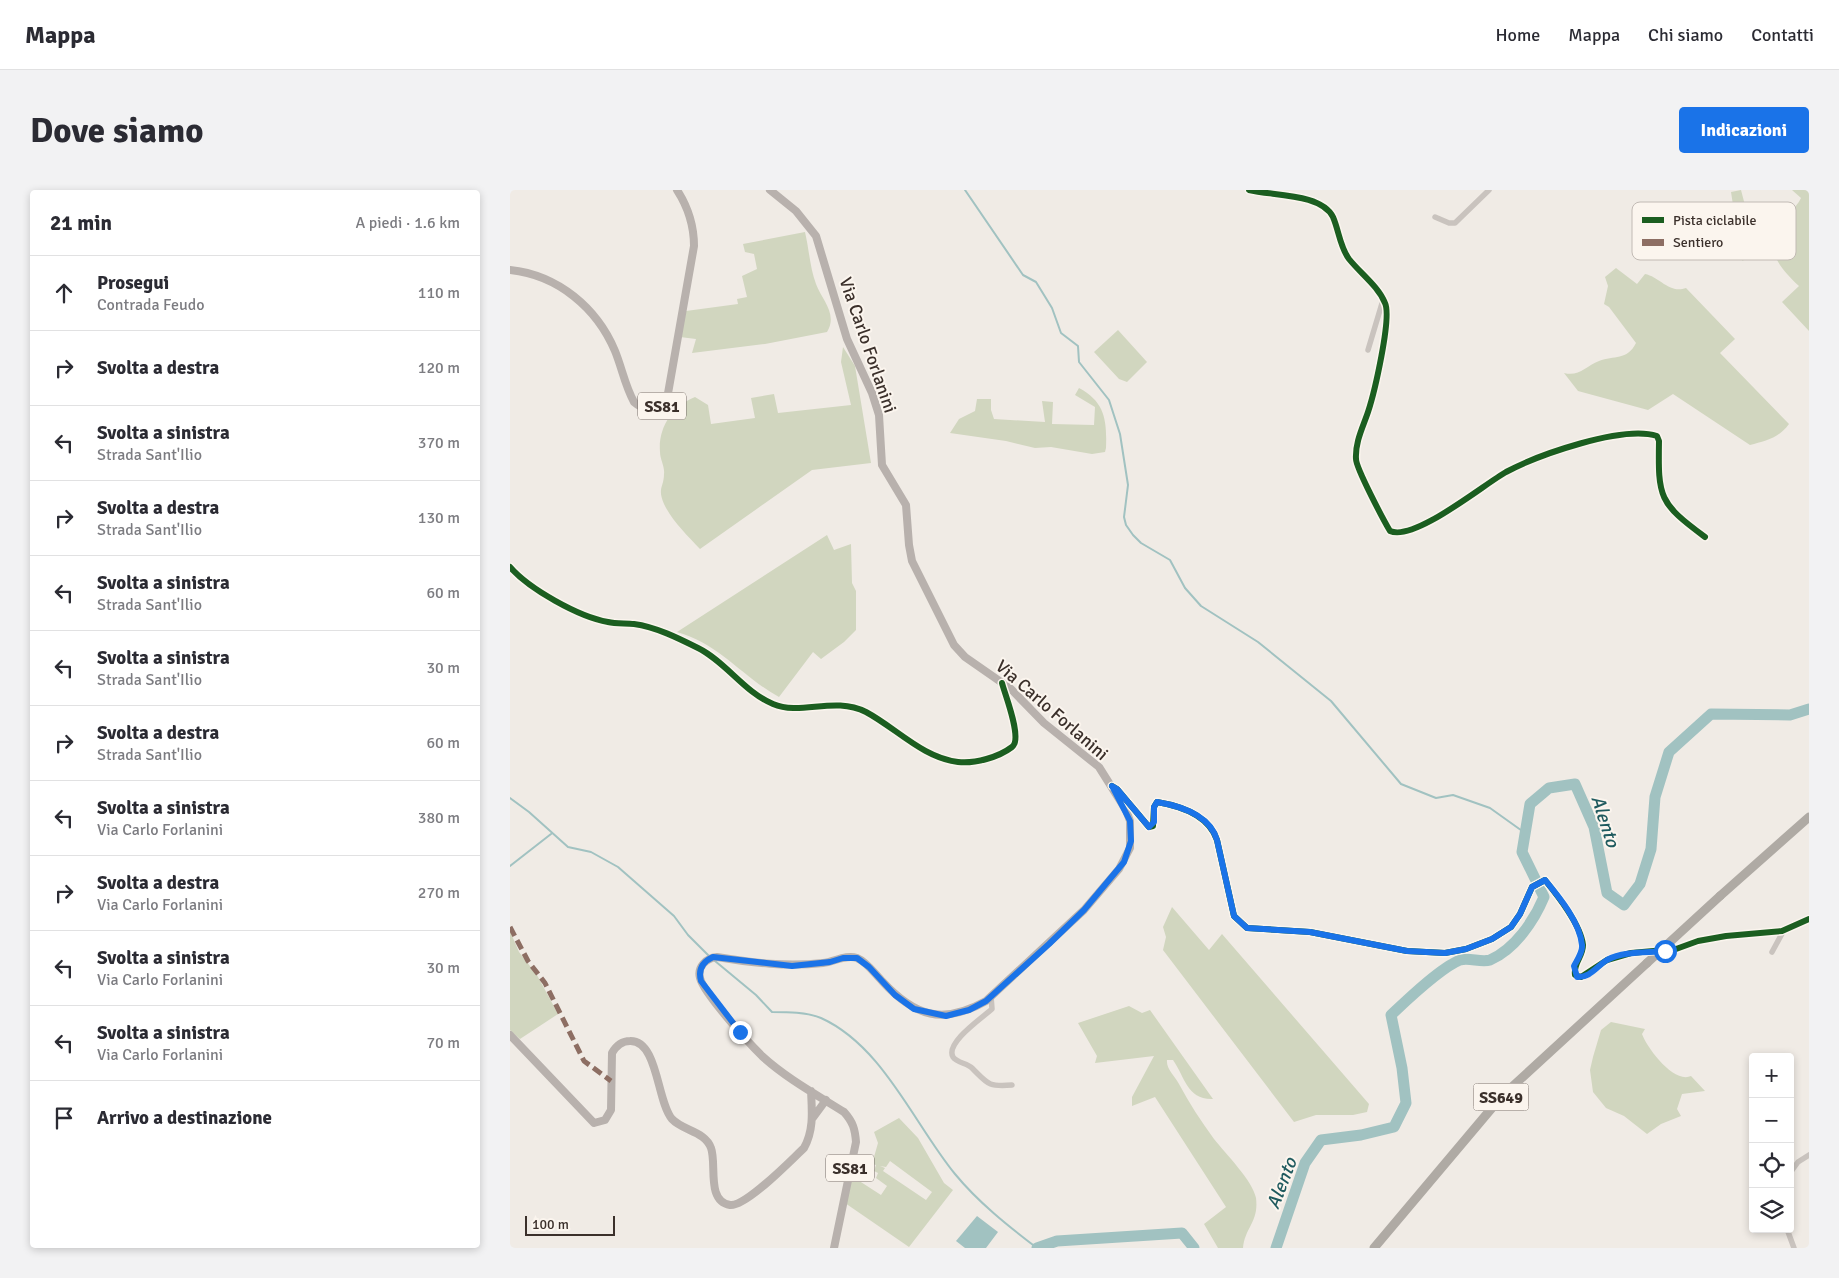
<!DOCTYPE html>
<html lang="it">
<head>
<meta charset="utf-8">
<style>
	:root { --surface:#fff; --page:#f2f2f3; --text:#2b2b33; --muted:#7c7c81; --line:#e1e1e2; --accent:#1a73e8 }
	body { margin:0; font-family:Signika,sans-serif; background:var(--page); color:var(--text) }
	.controls { position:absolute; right:15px; bottom:15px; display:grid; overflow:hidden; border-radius:5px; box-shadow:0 2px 8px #0003 }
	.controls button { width:45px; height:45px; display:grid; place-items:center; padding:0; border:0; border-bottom:1px solid var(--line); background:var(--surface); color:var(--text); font:25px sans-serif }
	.scale { position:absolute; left:15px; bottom:12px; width:90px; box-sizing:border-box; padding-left:5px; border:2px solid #3b302b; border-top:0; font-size:14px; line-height:18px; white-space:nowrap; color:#3b302b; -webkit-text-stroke:4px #fbf5ee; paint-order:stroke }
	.stop { position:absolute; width:15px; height:15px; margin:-11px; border:4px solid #1a73e8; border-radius:50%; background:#fff }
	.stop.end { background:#1a73e8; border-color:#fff; box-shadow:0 1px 5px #0008 }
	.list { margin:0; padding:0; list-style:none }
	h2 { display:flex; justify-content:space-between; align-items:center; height:65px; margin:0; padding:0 20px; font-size:21px }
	h2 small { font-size:16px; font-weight:400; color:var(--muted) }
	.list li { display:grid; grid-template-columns:32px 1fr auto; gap:15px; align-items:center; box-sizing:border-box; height:75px; padding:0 20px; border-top:1px solid var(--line) }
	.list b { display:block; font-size:19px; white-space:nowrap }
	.list p { margin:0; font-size:16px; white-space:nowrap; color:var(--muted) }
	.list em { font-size:16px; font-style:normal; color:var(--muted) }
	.icon { flex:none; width:28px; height:28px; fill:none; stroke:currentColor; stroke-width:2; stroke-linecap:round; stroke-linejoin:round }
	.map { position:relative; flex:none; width:1299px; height:1058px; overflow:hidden; border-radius:5px }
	header { display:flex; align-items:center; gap:30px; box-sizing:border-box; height:70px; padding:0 25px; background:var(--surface); border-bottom:1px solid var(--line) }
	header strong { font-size:24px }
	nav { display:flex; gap:28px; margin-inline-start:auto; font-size:18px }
	.intro { display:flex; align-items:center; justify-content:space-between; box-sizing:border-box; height:120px; padding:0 30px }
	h1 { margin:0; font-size:35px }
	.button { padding:12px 22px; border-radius:5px; background:var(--accent); color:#fff; font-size:18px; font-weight:700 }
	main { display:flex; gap:30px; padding:0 30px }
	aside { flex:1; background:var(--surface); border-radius:5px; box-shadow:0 2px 8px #0003 }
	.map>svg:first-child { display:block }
	.grass { fill:#d1d6bf; fill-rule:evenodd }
	.water { fill:#a1c2c1 }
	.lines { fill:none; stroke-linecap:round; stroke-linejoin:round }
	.stream { stroke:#a1c2c1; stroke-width:2 }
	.river { stroke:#a1c2c1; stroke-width:11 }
	.minor { stroke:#c9c3be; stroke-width:5.5 }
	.major { stroke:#b8b1ad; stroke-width:8 }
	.highway { stroke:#afaaa4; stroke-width:9 }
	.highway-bridge { stroke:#afaaa4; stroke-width:9 }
	.quiet { stroke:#8d6e63; stroke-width:5; stroke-dasharray:10 5; stroke-linecap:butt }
	.cycleway-casing { stroke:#fbf5ee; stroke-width:9 }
	.cycleway { stroke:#1b5e20; stroke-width:6 }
	.route { stroke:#1a73e8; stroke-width:6 }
	.labels { text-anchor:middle; stroke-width:4; stroke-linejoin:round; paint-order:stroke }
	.shield { fill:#fbf5ee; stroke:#756b66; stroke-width:1 }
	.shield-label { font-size:16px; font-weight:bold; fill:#3b302b }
	.street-label { font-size:18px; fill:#3b302b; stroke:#fbf5ee }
	.water-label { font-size:19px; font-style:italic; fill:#1f5a5e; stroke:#fbf5ee }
	.key { fill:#fbf5ee; stroke:#c1bab4; stroke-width:1 }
	.key-label { font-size:14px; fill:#3b302b }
</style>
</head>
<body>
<header>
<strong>Mappa</strong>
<nav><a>Home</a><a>Mappa</a><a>Chi siamo</a><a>Contatti</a></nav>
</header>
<div class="intro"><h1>Dove siamo</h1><a class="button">Indicazioni</a></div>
<main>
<aside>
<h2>21 min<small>A piedi · 1.6 km</small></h2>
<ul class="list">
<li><svg class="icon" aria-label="ahead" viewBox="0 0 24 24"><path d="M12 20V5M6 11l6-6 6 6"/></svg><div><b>Prosegui</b><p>Contrada Feudo</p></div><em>110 m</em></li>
<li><svg class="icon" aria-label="right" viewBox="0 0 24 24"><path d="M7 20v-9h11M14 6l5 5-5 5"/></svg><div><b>Svolta a destra</b></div><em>120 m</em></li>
<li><svg class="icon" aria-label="left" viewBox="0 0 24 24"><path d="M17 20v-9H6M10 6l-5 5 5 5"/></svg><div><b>Svolta a sinistra</b><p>Strada Sant'Ilio</p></div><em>370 m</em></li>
<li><svg class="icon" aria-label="right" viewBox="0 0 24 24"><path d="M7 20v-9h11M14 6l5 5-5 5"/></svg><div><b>Svolta a destra</b><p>Strada Sant'Ilio</p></div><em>130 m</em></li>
<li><svg class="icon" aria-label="left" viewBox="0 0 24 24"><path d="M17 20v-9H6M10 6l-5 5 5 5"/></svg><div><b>Svolta a sinistra</b><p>Strada Sant'Ilio</p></div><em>60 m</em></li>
<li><svg class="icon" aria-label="left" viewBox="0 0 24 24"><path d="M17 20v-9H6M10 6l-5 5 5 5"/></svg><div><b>Svolta a sinistra</b><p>Strada Sant'Ilio</p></div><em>30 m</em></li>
<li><svg class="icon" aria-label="right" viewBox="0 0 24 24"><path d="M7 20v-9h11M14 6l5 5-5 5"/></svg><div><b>Svolta a destra</b><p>Strada Sant'Ilio</p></div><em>60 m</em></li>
<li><svg class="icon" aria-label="left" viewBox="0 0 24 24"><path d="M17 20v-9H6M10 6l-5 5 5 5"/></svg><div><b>Svolta a sinistra</b><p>Via Carlo Forlanini</p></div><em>380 m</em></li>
<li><svg class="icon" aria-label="right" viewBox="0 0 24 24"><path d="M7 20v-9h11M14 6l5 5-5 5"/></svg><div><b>Svolta a destra</b><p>Via Carlo Forlanini</p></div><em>270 m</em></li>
<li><svg class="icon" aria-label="left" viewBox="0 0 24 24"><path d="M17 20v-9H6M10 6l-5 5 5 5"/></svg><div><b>Svolta a sinistra</b><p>Via Carlo Forlanini</p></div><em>30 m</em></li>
<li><svg class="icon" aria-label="left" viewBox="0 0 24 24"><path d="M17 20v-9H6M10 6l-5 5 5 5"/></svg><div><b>Svolta a sinistra</b><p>Via Carlo Forlanini</p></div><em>70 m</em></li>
<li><svg class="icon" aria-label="arrive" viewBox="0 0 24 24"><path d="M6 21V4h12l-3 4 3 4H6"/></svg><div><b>Arrivo a destinazione</b></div></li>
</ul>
</aside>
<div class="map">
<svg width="1299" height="1058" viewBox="0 0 1299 1058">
	<rect width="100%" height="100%" fill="#f0ebe5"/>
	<path class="grass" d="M1231 0 1236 19 1251 34 1253 39C1248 52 1239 59 1233 71L1206 44 1223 15 1221 2Z
		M1282 0H1299V141L1272 112 1289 96C1273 81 1252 59 1268 35 1274 26 1286 19 1291 8Z
		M295 42C299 59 300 78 306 94 312 110 328 124 317 142L255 154 182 163 186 149 170 147 176 121 228 114 227 109 237 107 232 86 247 79 244 64 235 62 233 54Z
		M1106 78 1127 94 1135 84C1150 87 1159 104 1176 98L1225 149 1210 163 1279 234C1269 248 1255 251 1240 255L1163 204 1138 220 1068 201 1054 183C1069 187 1076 176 1089 171 1104 165 1117 171 1126 153L1099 117 1094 114 1098 96 1095 87Z
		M608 140 637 172 617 192 609 189 584 162Z
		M333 157 345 176 361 273 302 280 190 359C177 345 162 331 154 314 147 298 154 297 154 284 155 277 150 269 150 262 148 238 162 216 185 207L198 215 201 234 245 228 241 208 264 204 268 223 341 215 331 172Z
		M569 198C595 212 597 230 596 258L595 262 582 264 541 257 525 258 496 251 440 243 449 229 465 221 467 209H481V220L484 229 535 232 532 211 543 212 542 234 584 235 585 217 565 205Z
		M317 345 324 360 341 354 342 393 346 401V440L334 452 311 469 303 462 269 507C231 486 211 455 167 442Z
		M662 717 699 760 712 744 859 914 857 922 843 925H806L784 932 653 760 656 747 653 737Z
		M0 741 9 762 27 785 48 824 10 849 0 840Z
		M619 816 632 823 640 820 703 909C677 910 675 887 663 870H657C656 879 665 886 669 894 679 913 691 931 704 949 715 963 743 991 746 1008 749 1032 735 1037 733 1058H708L694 1034 716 1017 645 907 622 916V907L644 866 585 873 587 866 568 833Z
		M1101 832 1135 839 1132 844C1137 858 1164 894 1181 886L1195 901 1172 904 1167 919 1171 926 1151 934 1137 944 1114 926 1096 918 1083 902 1080 880 1083 867 1091 840Z
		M389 928 408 948 434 993 443 1000 399 1057 335 1013 340 985 371 1005 377 996 366 988 368 983 364 981 366 975 362 974 368 953 364 942ZM380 971 422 1002 416 1010 373 981 375 978 370 976 376 977Z"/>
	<path class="water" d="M467 1026 488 1042 476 1058H455L446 1051Z"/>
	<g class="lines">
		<path class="stream" d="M455 0 513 85 526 92 542 118 551 143 568 156 569 172 599 210 610 244 618 295 614 327 616 335 623 345 631 353 660 370 675 398 691 416 748 452 821 511 891 594 926 608 943 605 980 618 1015 643
			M0 608 19 622 58 657 81 662 108 677 164 726 178 745 198 765
			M0 676 41 644
			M205 771 246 805 262 822C278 822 296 822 311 828 373 856 404 934 445 984 468 1012 498 1036 527 1058"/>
		<path class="river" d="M527 1058 547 1051 672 1043 684 1058
			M766 1058 795 973 811 950 851 945 884 937 896 913 892 878 881 825C897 810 930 778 950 770 959 767 971 773 980 770 1005 759 1024 731 1034 707L1012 662 1020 614 1039 598 1065 594 1084 637 1097 703 1114 715 1130 694 1141 659 1145 607 1159 562 1201 524 1280 525 1299 519"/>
		<path class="minor" d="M739 0C762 6 811 3 823 27 829 41 830 57 839 69 851 84 868 96 875 113 882 128 864 204 858 222 853 237 845 252 846 269 846 278 874 331 880 341 904 352 973 295 996 282 1028 265 1112 235 1147 246L1149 251C1148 308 1149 313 1195 347
			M925 27 939 33H945L979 0
			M858 160 873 110
			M0 377C19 399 69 427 98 432 106 434 116 433 124 434 146 437 168 448 188 458 216 472 234 502 263 514 291 526 324 506 356 522 386 538 413 568 448 572 465 574 489 567 502 557 513 549 495 505 492 493
			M602 596 607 599 639 637 643 636 644 617 647 612C671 616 699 626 707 650L724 726 737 738 800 742 897 761 935 763 956 759 982 749 1001 737 1010 724 1022 697 1035 690C1047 705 1071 735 1073 755 1073 767 1063 773 1065 785L1071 787 1097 770 1121 763 1166 759 1188 751 1216 746 1272 741 1299 729
			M1262 762 1274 740
			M481 806 482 819C472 828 435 853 443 867 447 873 457 873 462 878 478 894 478 897 502 895
			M1280 983 1288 972 1299 965
			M1277 1039 1284 1058"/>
		<path class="major" d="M260 0 286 21 306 46 337 149 362 203 369 225 372 275 396 315 399 355 402 371 444 455 455 467 501 499 534 533 589 577 616 620 620 631V658L609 679 574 720 476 811C433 835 405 827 372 791 365 784 357 772 347 768 336 764 324 772 313 773 276 777 244 773 207 767 196 768 187 777 190 788 194 804 239 853 252 866 276 888 307 905 334 922 343 932 345 939 346 952L324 1058
			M0 80C48 85 87 118 105 161 112 178 115 196 124 212 135 222 149 221 157 209L184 56C184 35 178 17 167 0
			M0 845 84 933 95 930 101 920 102 863C106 856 111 851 120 851 148 850 147 912 162 929 173 941 195 941 201 958 207 974 196 1011 220 1015 236 1017 281 970 294 958 304 940 302 921 301 901
			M302 929 316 910"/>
		<path class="highway" d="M1210 706 1299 627
			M864 1058 992 906 1137 773"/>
		<path class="highway-bridge" d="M1137 773 1210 706"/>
		<path class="quiet" d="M0 737 18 771 35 793 74 871 101 891"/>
		<defs>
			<path id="cycleway" d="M739 0C762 6 811 3 823 27 829 41 830 57 839 69 851 84 868 96 875 113 882 128 864 204 858 222 853 237 845 252 846 269 846 278 874 331 880 341 904 352 973 295 996 282 1028 265 1112 235 1147 246L1149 251C1148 308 1149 313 1195 347
				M0 377C19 399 69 427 98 432 106 434 116 433 124 434 146 437 168 448 188 458 216 472 234 502 263 514 291 526 324 506 356 522 386 538 413 568 448 572 465 574 489 567 502 557 513 549 495 505 492 493
				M602 596 607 599 639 637 643 636 644 617 647 612C671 616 699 626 707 650L724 726 737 738 800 742 897 761 935 763 956 759 982 749 1001 737 1010 724 1022 697 1035 690C1047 705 1071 735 1073 755 1073 767 1063 773 1065 785L1071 787 1097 770 1121 763 1166 759 1188 751 1216 746 1272 741 1299 729"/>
		</defs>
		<use href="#cycleway" class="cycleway-casing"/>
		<use href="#cycleway" class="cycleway"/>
	</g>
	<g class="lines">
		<path class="route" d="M230 842 191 791C188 780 192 772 203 767L282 776 320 772 333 768H347L359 777 385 805 404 819 436 826 459 820 476 811 539 754 574 720 614 672 621 651 620 631 602 596 607 599 639 637 644 632V617L647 612C671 616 700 626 707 650L724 726 737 738 800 742 897 761 935 763 956 759 982 749 1001 737 1010 724 1022 697 1035 690C1049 707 1070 732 1072 755 1073 762 1067 770 1064 776L1067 787C1080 788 1087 776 1097 770 1114 761 1137 763 1155 761"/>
	</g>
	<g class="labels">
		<g class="shield">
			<rect x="128" y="202.5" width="48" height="27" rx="4"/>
			<rect x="963.5" y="893.5" width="55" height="27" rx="4"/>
			<rect x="316" y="964.5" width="48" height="27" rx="4"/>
		</g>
		<g class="shield-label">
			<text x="152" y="222">SS81</text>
			<text x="991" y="913">SS649</text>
			<text x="340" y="984">SS81</text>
		</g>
		<g class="street-label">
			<text transform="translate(358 155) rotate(71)" y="6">Via Carlo Forlanini</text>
			<text transform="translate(542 520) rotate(41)" y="6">Via Carlo Forlanini</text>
		</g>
		<g class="water-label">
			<text transform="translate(1096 631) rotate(72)" y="7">Alento</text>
			<text transform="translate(771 993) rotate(-69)" y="7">Alento</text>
		</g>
	</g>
	<rect x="1122" y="12" width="164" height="58" rx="8" class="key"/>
	<rect x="1132" y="27" width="22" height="6" fill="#1b5e20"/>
	<rect x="1132" y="49" width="22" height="7" fill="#8d6e63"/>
	<g class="key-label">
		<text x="1163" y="35">Pista ciclabile</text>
		<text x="1163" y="57">Sentiero</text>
	</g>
</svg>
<div class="controls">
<button>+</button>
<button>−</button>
<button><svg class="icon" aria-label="locate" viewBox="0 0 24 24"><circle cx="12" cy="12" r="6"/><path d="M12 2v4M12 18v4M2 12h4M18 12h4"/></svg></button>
<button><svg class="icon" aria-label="layers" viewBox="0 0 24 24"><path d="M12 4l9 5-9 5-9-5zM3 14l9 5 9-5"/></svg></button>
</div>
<div class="scale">100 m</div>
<div class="stop" style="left:1155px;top:761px"></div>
<div class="stop end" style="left:230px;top:842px"></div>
</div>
</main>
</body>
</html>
